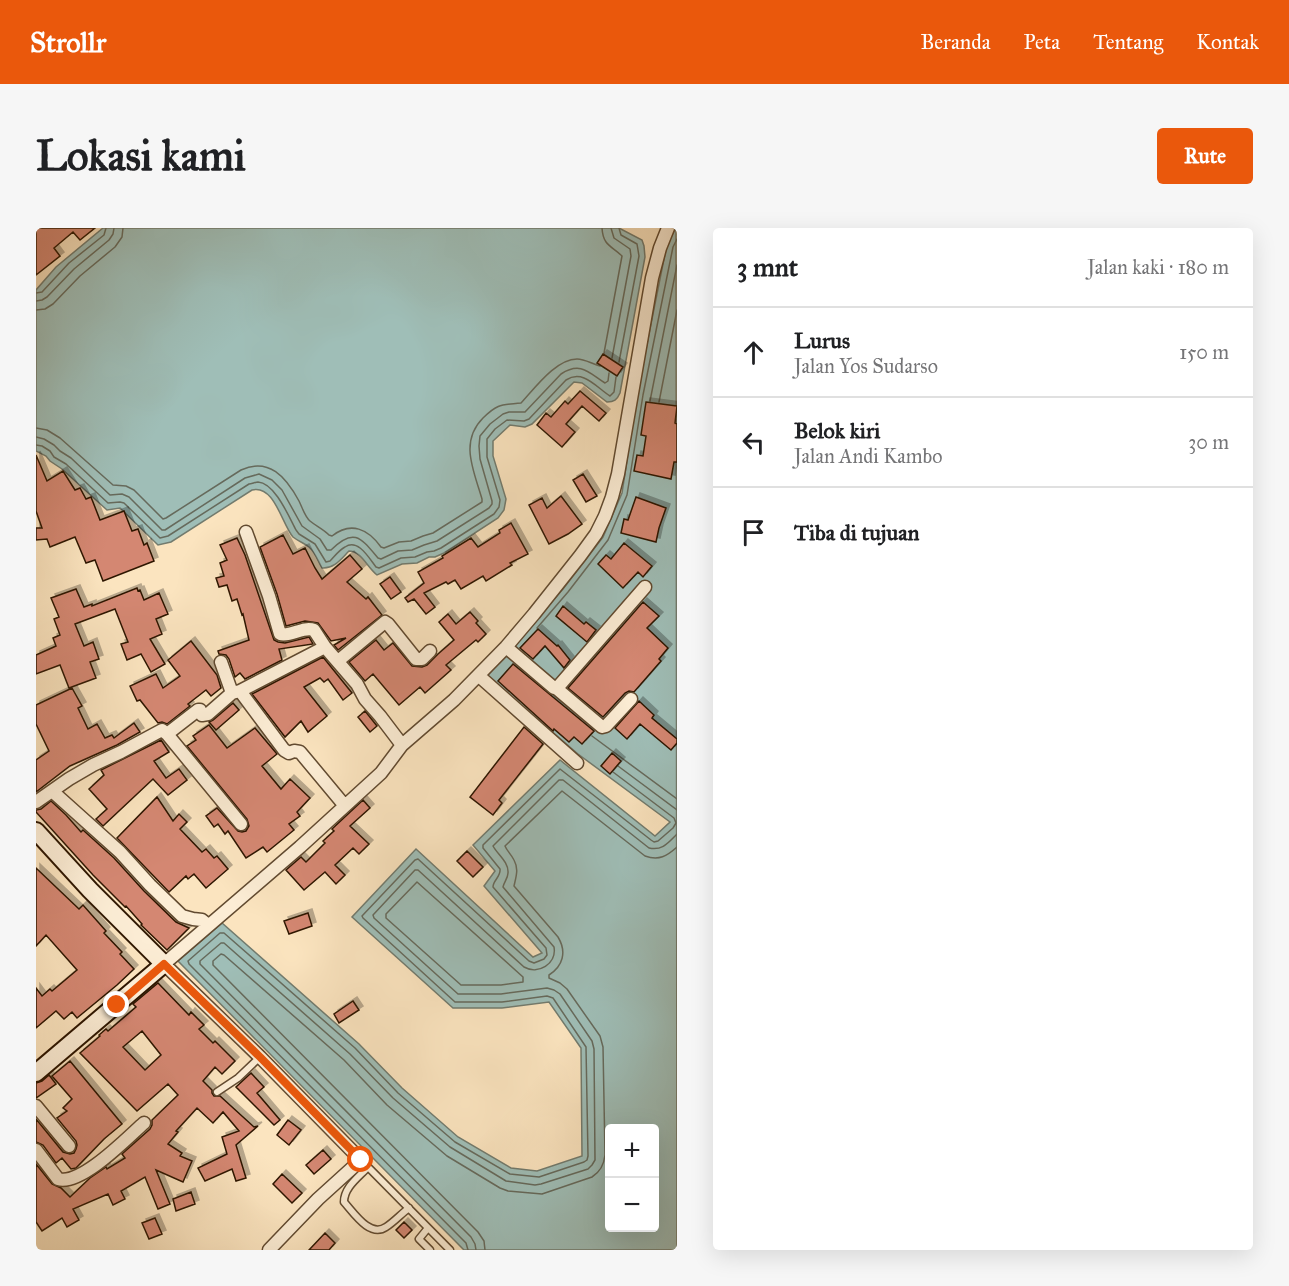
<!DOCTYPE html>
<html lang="id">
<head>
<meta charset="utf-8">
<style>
	:root { --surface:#fff; --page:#f6f6f6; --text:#202124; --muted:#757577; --line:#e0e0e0; --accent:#ea580c }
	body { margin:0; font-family:"IM FELL Great Primer",serif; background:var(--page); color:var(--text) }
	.controls { position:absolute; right:18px; bottom:18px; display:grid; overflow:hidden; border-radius:6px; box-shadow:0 6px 24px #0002 }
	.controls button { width:54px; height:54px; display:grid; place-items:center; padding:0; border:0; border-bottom:2px solid var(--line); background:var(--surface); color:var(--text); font:30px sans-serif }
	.stop { position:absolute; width:18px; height:18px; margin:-14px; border:4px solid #ea580c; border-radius:50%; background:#fff }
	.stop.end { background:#ea580c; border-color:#fff; box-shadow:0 2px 6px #0008 }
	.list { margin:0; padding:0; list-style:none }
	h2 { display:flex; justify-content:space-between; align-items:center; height:78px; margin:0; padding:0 24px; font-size:26px }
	h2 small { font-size:20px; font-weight:400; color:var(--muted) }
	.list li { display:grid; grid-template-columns:39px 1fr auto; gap:18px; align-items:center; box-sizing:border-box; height:90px; padding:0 24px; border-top:2px solid var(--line) }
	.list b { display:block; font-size:22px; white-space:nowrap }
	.list p { margin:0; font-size:20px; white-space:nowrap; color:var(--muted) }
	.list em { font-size:20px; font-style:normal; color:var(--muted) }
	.icon { flex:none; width:33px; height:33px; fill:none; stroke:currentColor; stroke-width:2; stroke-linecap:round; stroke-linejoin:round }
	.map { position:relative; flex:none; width:641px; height:1022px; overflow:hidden; border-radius:6px }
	header { display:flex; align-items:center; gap:36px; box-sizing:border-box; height:84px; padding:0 30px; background:var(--accent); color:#fff }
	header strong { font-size:28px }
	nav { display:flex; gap:33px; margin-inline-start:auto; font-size:21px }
	.intro { display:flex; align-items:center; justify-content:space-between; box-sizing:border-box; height:144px; padding:0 36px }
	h1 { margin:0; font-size:42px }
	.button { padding:15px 27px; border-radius:6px; background:var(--accent); color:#fff; font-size:21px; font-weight:700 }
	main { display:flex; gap:36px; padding:0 36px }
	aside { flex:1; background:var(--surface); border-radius:6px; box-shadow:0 6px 24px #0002 }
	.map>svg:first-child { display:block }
	.water { fill:#9fbeb7; stroke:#727b6e; stroke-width:1.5; fill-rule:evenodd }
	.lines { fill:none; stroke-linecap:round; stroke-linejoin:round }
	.shore { stroke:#666a5c; stroke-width:1.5 }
	.building { fill:#d48772; stroke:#2e1600; stroke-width:1.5; fill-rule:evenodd; filter:url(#shadow) }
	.lane-casing { stroke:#614a30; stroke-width:9 }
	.street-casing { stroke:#614a30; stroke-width:15 }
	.secondary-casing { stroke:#2e1600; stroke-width:20 }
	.lane { stroke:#fcedd5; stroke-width:6 }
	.street { stroke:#fcedd5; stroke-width:12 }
	.secondary { stroke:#fcedd5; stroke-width:16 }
	.route { stroke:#ea580c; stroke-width:8 }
</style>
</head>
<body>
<header>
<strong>Strollr</strong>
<nav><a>Beranda</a><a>Peta</a><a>Tentang</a><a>Kontak</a></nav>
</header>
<div class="intro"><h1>Lokasi kami</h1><a class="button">Rute</a></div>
<main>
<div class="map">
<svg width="641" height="1022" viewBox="0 0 641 1022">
	<defs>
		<filter id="shadow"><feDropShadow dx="4" dy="-4" stdDeviation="0" flood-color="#0004"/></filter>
	</defs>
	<rect width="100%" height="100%" fill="#fbe4bf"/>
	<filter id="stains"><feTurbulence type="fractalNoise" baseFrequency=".00333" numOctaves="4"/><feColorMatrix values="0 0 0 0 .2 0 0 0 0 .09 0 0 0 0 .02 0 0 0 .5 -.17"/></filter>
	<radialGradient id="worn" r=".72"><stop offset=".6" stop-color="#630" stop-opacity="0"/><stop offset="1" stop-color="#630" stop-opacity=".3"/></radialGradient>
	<path class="water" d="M67 0H583L606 12 608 18 609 29 584 165C581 172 578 174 571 174L546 155 538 154 496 196 489 199 474 197 457 213V228L470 271 468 282 462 290 408 325 399 329H393L381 335 366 336 341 347C331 339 325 323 313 323 305 331 298 341 286 340 282 333 279 324 273 319 268 315 262 313 257 309 246 296 238 256 216 262L135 314 122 317 84 280 71 282 26 241 14 233 10 228 0 223V62L20 39Z
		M640 0 641 1022H428L142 733 186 695 323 816 366 860 422 909 475 940 501 943 546 928 545 820 513 774 466 780H417L316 689 380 621 497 729 506 725 448 658 459 643 437 617 524 532 619 608 634 594 542 526 451 448 527 361 567 309 586 265 601 166 631 16ZM574 900H618V1000H574Z"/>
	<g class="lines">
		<path class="shore" d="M566 0C567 18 576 18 586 28L568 125
			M575 0 578 10 594 21 595 28 576 130
			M0 65 6 64 33 35 68 7 70 0
			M0 73 6 72 11 69 38 41 73 12 77 6 78 0
			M0 82 9 81 17 76 44 48 79 19 86 9 87 0
			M583 134 603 28 601 16 585 7 583 0
			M614 173 641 37
			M623 174 641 82
			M0 200 11 202 24 210 77 257 90 258 98 262 127 291 130 290 205 242C233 229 250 249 263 273 266 279 269 289 274 293 280 298 287 301 293 307L296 308C315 293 332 301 345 319L348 320 363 314 375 313 387 308 397 305 446 274V271C438 243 423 214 447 190 462 175 466 177 485 175 499 160 520 131 541 131 549 131 556 136 564 138
			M0 209 8 211 18 217 24 223 35 230 74 267 86 266 93 269 126 302H129L209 250 223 246 236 252 246 262 266 298 284 311 291 322H295C318 299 325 310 342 330L345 331 362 323 376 322 388 317 401 313 453 280 456 276V273L444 231 443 218 444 208 454 196 467 186 473 184H489L525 146C545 133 553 145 569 155L572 153 573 145
			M0 217 6 218 14 223 18 229 30 236 72 275 84 274 88 275 124 310 132 308 213 256C215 256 220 254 222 254 239 255 253 289 260 302L263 306 279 316 290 334 294 333C298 329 303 322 309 319 322 310 333 330 340 339L343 340 365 330 379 329 391 324 398 323 405 320 458 286 463 279 464 272 451 229V211L459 201 471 192 488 193 493 191 530 152C547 141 560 159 574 168L578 164 580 149
			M501 400 532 364 572 312 591 267 607 167 637 19 641 11
			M556 508 641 571
			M582 538 641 582
			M381 654 487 749V754L465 757H425L350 690V686Z
			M432 1022 430 1015 153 736 152 733 184 705H188L319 820 362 865 419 914 474 946 503 949 548 934 551 932 552 928 550 819 517 770 511 768 466 774H419L327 690 326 688 379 632 382 631 493 733 498 735 508 731 511 727 510 720 457 659C457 652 465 649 464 641L447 620V617L524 541 615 612 618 614 622 613 637 600 640 595 638 590 577 544
			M440 1022 439 1016 435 1009 164 736V733L185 715H188L314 826 357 870 414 919 470 953 499 957 505 956 552 941 556 937 559 932 558 821 556 813 524 766 518 762 511 760 465 766H422L338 690 337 687 379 642H382L488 739C502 747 521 736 518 719L467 659C468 654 472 650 472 645 473 634 461 626 457 618L523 552H527L613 620C626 623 632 615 641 606
			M449 1022 448 1013 442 1004 177 737V733L185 726 188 727 308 832 351 877 411 928 464 960 472 963 506 966 556 949C564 944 568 937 569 927L567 819 564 808 531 761 524 755 513 750V747C527 738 531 724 522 709L478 658C480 649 483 641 478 632 475 626 471 623 469 618L526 563 609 628C623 633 631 628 641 619"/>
	</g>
	<path class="building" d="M0 0H59L44 12 37 4 18 20 24 28 0 47Z
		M567 126 587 139 581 148 561 135Z
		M544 163 570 185 563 193 546 178 530 196 539 204 526 219 501 197 510 185 515 189 529 173 532 176Z
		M610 174 641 178 639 195 641 196V234H638L635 251 598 243 601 227 607 228 610 208 605 207Z
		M0 227 11 253 27 243 39 262 44 260 50 271 55 269 64 292 88 283 96 303 102 301 108 317 111 315 118 333 67 353 59 332 50 335 39 309 14 319 11 311 0 312V300H6L0 283Z
		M547 246 561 268 550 274 537 252Z
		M525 268 546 296 532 306 513 316 493 277 506 270 511 280Z
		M600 269 630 280 623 300 620 314 585 305 588 291 592 292Z
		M475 295 492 326 474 335 476 337 450 353 447 348 425 361 419 352 412 356 410 354 388 365 399 379 390 386 378 371 372 374 369 370 388 355 382 344 407 330 406 328 435 310 442 319 464 305 463 302Z
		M247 307 257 326 269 320 279 340 286 351 314 327 326 341 311 354 330 371 332 369 346 387 302 422 298 417 310 410 295 413 282 395 269 393 250 398 241 366 224 319Z
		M201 310 209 327 238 412 242 414 249 415 273 409 277 416 243 421 246 432 209 451 204 445 199 449 193 431 190 427 183 426 182 423 213 412 207 386 206 387 201 371 196 373 191 357 183 359 180 350 188 348 184 335 191 332 184 317Z
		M588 315 616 338 607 349 602 344 587 360 562 336 570 327 575 331Z
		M354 349 365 364 355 371 344 356Z
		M101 360 102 363 104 362 108 372 123 365 132 386 120 391 126 406 114 411 129 436 115 444 105 426 91 432 85 416 92 414 79 381 39 396 48 418 57 414 63 431 54 434 60 450 33 460 24 437 0 446V427L20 418 17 410 24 407 18 391 23 389 15 370 40 361 48 379 56 376V378Z
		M607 374 623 388 611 400 632 420 623 431 625 433 598 464 593 463 589 465 567 489 532 460Z
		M527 378 548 396 550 394 560 402 551 414 520 388Z
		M434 384 442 393 440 395 450 406 442 414 440 412 410 437 415 442 389 465 384 459 363 477 337 446 329 453 313 434 340 412 348 422 357 415 376 438 386 439 391 437 402 426 418 412 403 394 412 386 420 396Z
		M502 401 521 418 522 417 534 432 528 440 509 418 497 431 484 420Z
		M155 413 181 447 185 460 175 468 170 462 152 476 154 478 131 496 126 494 122 495 104 472 101 473 94 458 120 446 127 460 144 448 132 432Z
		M287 429 316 465 307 472 292 451 288 454 284 450 268 459 291 488 272 504 265 493 249 509 216 466Z
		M477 436 558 503 546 516 538 509 533 514 518 501 517 503 462 453Z
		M36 460 46 478 42 480 52 501 61 496 69 510 76 507 78 510 98 495 104 504 81 517 34 538 0 564V532L13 523 0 496V477Z
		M603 473 618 487 616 490 641 511V515L635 522 604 496 591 511 579 500Z
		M197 475 203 482 180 502 173 494 177 492Z
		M329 483 341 498 334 504 322 489Z
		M173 497 191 520 219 500 241 526 226 538 245 561 254 551 274 570 261 584 264 588 253 596 258 602 231 624 227 619 210 630 192 603 189 606 182 596 178 599 170 588 181 580 202 603 206 604 210 603 213 598 211 591 151 518 160 512 157 508Z
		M488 499 507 516 463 572 466 575 457 587 434 569Z
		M125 512 133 524 118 533 130 550 143 541 151 552 132 567 117 551 67 598 60 591 71 581 53 561 68 547 65 542Z
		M576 525 585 533 574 546 565 538Z
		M121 569 137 593 143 586 151 594 144 601 166 624 170 621 178 630 181 628 192 641 170 660 158 646 152 651 150 648 133 664 81 610Z
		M327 572 334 580 314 598 333 616 323 626 317 620 299 637 309 647 300 656 289 644 268 662 250 642 265 629 270 634 289 615 287 613 298 603 296 601Z
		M15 573 30 587 45 604 47 602 78 630 108 663 140 694 153 700 131 722 105 697 106 696 90 678 89 679 57 647 0 584V582L5 581Z
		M431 623 447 639 437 649 421 633Z
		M0 640 43 681 47 677 70 703 68 705 86 724 84 726 98 741 81 757 41 790 36 784 28 791 20 783 0 800V760L6 768 14 761 16 763 41 742 10 707 0 718Z
		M272 685 276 698 253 706 248 693Z
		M122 755 153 787 155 784 168 797 163 801 177 815 179 813 199 833 186 846 179 839 167 853 176 862V865L178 868H184L218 899 222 898 200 917 210 950 200 953 196 941 169 953 162 940 191 926 186 909 203 903 187 884 177 895 161 880 140 903 142 904 132 916 146 925 144 928 156 933 147 954 120 942 134 976 122 981 109 949 85 963 89 971 77 977 72 966 37 981 43 992 31 999 26 990 6 1003 0 994V936L16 956 25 960 34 969 54 950 70 939 71 941 89 930 86 926 114 901 116 897V892L142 867 132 856 101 883 44 825 64 808 63 807 70 801 72 803 100 779 97 776ZM106 803 125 827 109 842 87 819Z
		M317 773 323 782 303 795 298 786Z
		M34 833 86 896 68 911 40 940 35 941 26 930 20 935 7 917 0 914V891L27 924 34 926 38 925 40 921 41 917 40 913 21 890 31 883 27 880 36 871 16 848Z
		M215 845 228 859 221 865 244 892 238 897 200 859Z
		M13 847 20 856 0 870V855L6 853Z
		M252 892 265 902 253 917 241 907Z
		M287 922 295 931 278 946 270 937Z
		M246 946 266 965 256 975 237 956Z
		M155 964 159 976 140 983 137 971Z
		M119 990 126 1006 113 1011 106 995Z
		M368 994 376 1002 368 1010 360 1002Z
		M289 1005 299 1015 293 1022H273Z"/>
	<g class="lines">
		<defs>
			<path id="lane" d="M181 864 202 850 224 829
				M330 937 414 1022
				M332 939C323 949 308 959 308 974 318 985 334 1010 350 999 358 994 365 986 373 980
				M392 1000 383 1011 394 1022"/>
			<path id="street" d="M210 304 233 368 244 406C255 409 267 398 278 402L289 419 321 456 329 471 344 488 366 517
				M470 419 518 460 522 459 609 359
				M302 433 349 394 352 396 380 431H386L394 423
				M185 434 196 465 204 463 248 522 253 525 258 523 264 524 309 578
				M443 448 541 535
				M520 460 566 499 570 498 595 471
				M204 463 289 419
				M131 506 205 596
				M16 563 84 624 114 657 146 688 157 691 166 692 172 697
				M0 574 33 551 57 537 85 524 126 502 131 506 162 482H164L166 487 172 486 196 465
				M0 878 33 918
				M0 922 22 951C45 958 91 910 108 895
				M233 1022 282 971 325 932 224 829 128 736 264 619 345 545 366 517 418 472 470 419 498 386 544 328 560 306 569 288 576 269 582 246 616 50 624 20 632 0"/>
			<path id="secondary" d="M0 603 54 662 128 736 0 845"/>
		</defs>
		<use href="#lane" class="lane-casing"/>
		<use href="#street" class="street-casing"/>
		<use href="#secondary" class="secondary-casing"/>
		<use href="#lane" class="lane"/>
		<use href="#street" class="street"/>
		<use href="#secondary" class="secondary"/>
	</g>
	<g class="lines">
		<path class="route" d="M81 777 128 736 224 829 325 932"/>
	</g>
	<rect width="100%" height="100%" filter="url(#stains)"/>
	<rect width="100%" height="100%" fill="url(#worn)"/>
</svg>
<div class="controls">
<button>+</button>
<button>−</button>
</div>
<div class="stop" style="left:325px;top:932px"></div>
<div class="stop end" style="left:81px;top:777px"></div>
</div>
<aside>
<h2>3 mnt<small>Jalan kaki · 180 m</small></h2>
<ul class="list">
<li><svg class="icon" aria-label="ahead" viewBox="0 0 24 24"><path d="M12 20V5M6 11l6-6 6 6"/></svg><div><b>Lurus</b><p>Jalan Yos Sudarso</p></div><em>150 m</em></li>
<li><svg class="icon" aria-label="left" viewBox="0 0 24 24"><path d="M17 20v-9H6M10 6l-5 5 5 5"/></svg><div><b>Belok kiri</b><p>Jalan Andi Kambo</p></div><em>30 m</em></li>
<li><svg class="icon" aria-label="arrive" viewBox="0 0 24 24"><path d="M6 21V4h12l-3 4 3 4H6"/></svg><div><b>Tiba di tujuan</b></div></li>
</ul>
</aside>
</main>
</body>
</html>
